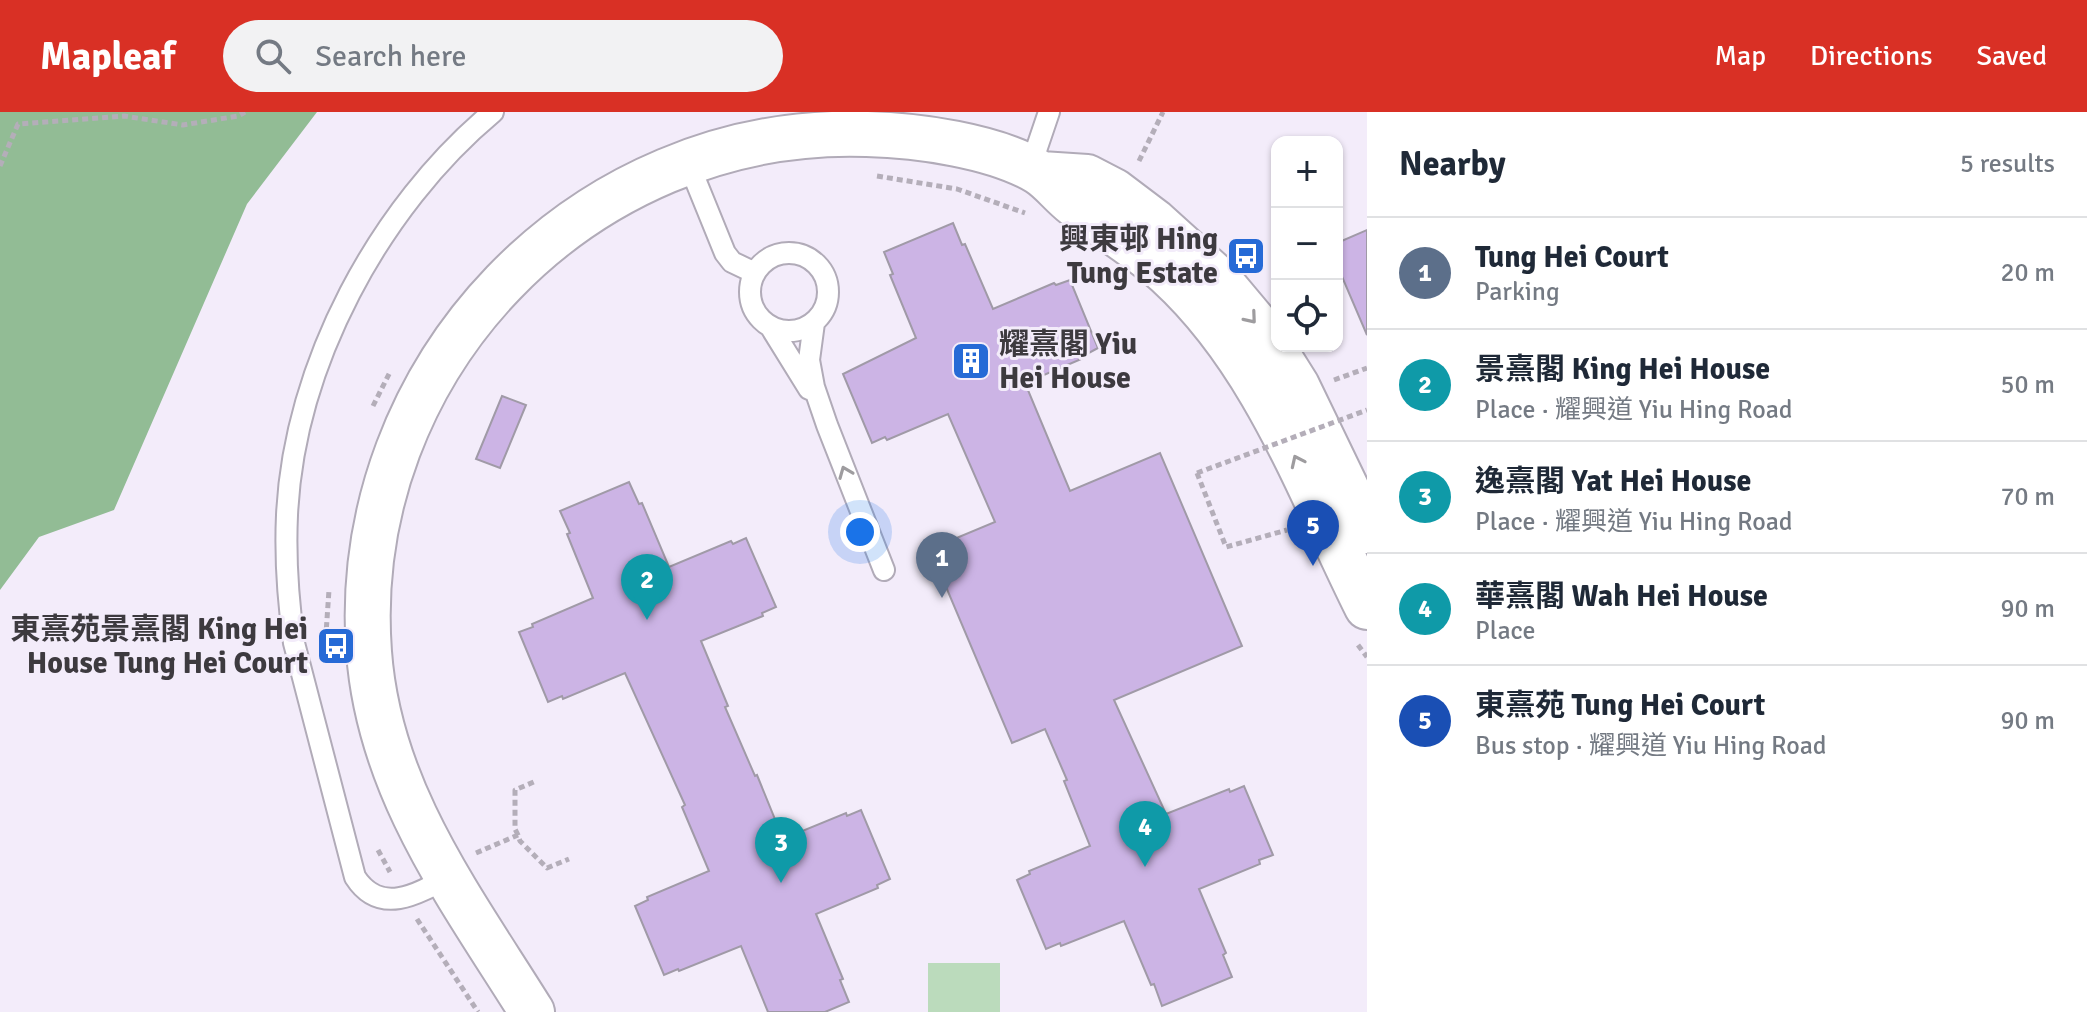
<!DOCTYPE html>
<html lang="en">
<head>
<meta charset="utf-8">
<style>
	:root { --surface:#fff; --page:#f2f2f3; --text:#1f2937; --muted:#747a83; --line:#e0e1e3; --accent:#d93025 }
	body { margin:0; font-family:Signika,"Noto Sans TC",sans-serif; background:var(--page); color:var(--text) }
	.controls { position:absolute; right:24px; top:24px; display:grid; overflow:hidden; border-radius:16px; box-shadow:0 2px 6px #0004 }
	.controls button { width:72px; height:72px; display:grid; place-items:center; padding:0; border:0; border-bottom:2px solid var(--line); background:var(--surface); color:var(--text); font:40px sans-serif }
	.you { position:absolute; left:860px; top:420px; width:28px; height:28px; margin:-20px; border:6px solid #fff; border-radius:50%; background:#1a73e8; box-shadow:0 0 0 12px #1a73e833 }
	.badge { display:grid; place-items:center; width:52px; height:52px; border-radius:50%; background:var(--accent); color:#fff; font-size:26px; font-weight:700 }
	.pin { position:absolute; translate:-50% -66px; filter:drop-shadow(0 2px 4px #0008) }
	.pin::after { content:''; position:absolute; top:42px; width:28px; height:24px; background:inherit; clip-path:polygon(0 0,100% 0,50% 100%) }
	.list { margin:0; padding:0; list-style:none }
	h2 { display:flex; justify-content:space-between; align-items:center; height:104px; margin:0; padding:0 32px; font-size:34px }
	h2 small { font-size:26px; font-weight:400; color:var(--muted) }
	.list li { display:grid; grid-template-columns:52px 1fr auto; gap:24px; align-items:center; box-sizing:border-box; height:112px; padding:0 32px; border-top:2px solid var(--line) }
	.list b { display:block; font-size:30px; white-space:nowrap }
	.list p { margin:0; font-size:26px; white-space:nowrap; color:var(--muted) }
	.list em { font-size:26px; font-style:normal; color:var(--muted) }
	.icon { flex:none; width:44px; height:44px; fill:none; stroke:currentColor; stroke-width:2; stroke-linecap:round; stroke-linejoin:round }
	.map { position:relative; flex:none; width:1367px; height:900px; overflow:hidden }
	header { display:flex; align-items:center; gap:48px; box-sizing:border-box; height:112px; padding:0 40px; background:var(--accent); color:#fff }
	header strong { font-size:38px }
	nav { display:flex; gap:44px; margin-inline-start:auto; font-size:28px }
	.search { width:560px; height:72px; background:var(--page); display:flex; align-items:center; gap:20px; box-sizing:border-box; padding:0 28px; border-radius:44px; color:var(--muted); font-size:30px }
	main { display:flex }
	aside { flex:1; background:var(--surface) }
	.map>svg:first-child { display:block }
	.green { fill:#bbdbbc }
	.forest { fill:#92bc95 }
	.building { fill:#ccb4e5; stroke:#a09aa7; stroke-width:2 }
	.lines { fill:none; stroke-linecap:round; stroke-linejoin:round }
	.service-casing { stroke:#b1abb8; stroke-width:24 }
	.tertiary-casing { stroke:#b1abb8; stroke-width:48 }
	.path { stroke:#b4aeb9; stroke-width:5; stroke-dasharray:6 4; stroke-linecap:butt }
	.service { stroke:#fff; stroke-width:20 }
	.tertiary { stroke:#fff; stroke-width:44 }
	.path-bridge { stroke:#b4aeb9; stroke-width:5; stroke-dasharray:6 4; stroke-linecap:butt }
	.oneway { stroke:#9e9c9f }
	.labels { text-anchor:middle; stroke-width:6; stroke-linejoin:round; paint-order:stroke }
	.poi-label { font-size:30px; font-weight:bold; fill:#3d3a3f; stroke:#f3ecfa; text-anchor:end }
</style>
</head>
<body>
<header>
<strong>Mapleaf</strong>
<div class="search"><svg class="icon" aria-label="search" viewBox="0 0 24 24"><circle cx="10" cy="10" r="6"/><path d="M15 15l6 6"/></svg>Search here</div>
<nav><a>Map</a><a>Directions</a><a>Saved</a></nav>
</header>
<main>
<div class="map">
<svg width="1367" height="900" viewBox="0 0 1367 900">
	<rect width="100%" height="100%" fill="#f3ecfa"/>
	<path class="green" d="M928 851H1000V900H928Z"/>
	<path class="forest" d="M0 0H317L247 92 114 398 39 425 0 478Z"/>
	<path class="building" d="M953 111 962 133 965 132 993 197 1054 171 1056 173 1070 168 1098 236 1085 243 1086 245 1025 271 1070 379 1160 341 1242 534 1114 588 1166 702 1229 677 1230 680 1244 674 1273 743 1259 748 1260 752 1199 777 1226 841 1223 843 1232 865 1162 894 1154 872 1151 873 1124 809 1061 834 1060 831 1046 837 1017 768 1030 762 1029 759 1090 734 1064 669 1067 668 1045 617 1012 631 930 437 995 410 948 302 887 328 885 325 872 331 843 262 916 226 890 163 893 162 884 140Z
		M1367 118V223L1337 153V131Z
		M502 284 526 293 500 356 476 347Z
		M629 370 639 392 642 391 669 455 731 429 733 432 746 426 776 495 762 501 763 504 701 529 728 594 725 595 755 664 757 663 783 727 846 701 847 704 861 698 890 767 877 773 878 776 816 802 843 867 840 868 849 890 825 900H768L741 834 679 859 678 857 664 863 635 794 648 788 647 785 709 759 682 695 685 693 625 561 563 587 562 584 548 590 519 520 533 515 532 512 593 486 567 422 570 421 560 399Z"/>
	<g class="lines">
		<defs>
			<path id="service" d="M688 50 725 141 732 150 755 161
				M1030 56 1049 0
				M750 180a39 39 0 1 1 78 0a39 39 0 1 1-78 0Z
				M814 211 809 248 814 275 827 313 884 458
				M770 214 809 277
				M448 765C418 782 380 804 355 765L294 531C288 488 285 446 287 403 294 253 379 95 493 0"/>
			<path id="tertiary" d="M1041 62 1087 65 1114 79 1155 110 1218 167 1265 223 1297 274 1367 419
				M532 900C461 786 379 679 369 540 348 256 583 12 867 22 917 23 995 34 1038 60 1051 68 1061 82 1074 92 1105 116 1139 135 1168 162 1265 251 1309 379 1367 495"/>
		</defs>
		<use href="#service" class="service-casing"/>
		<use href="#tertiary" class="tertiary-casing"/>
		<path class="path" d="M1139 49 1163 0
			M0 54 18 12 124 4 183 13 238 4 245 0
			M877 64 957 77 1025 101
			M1334 268 1367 256
			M373 294 390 260
			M1197 361 1226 435 1287 418
			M1358 533 1367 545
			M325 536 329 478
			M518 723 515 717V678L536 669
			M378 738 390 760
			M476 741 518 723 520 729 547 756 569 747
			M417 807 478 900"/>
		<use href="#service" class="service"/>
		<use href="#tertiary" class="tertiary"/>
		<path class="path-bridge" d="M1197 361 1367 298"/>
	</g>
	<defs><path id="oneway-chevron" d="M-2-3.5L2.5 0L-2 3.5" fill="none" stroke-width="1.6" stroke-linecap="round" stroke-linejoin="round" transform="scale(2)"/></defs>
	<g class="oneway">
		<use href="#oneway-chevron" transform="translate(1251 206) rotate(50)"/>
		<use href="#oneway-chevron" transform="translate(1297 349) rotate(-115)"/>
		<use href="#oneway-chevron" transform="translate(845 360) rotate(-112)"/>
	</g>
	<defs>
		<symbol id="bus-square" viewBox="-11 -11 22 22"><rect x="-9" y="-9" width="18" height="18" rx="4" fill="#266ad6" stroke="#f3ecfa"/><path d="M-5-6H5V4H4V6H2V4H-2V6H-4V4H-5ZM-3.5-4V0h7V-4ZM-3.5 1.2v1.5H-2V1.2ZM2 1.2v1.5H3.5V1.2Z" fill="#fff"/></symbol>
		<symbol id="building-square" viewBox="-11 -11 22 22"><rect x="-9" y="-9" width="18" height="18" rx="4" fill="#266ad6" stroke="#f3ecfa"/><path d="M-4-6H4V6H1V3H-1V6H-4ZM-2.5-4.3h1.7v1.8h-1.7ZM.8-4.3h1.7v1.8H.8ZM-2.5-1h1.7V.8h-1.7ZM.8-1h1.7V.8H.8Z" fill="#fff"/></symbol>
	</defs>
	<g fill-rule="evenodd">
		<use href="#bus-square" x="1224" y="122" width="44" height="44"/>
		<use href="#building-square" x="949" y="227" width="44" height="44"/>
		<use href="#bus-square" x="314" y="512" width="44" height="44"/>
	</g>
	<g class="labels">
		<g class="poi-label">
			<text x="1218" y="137">興東邨 Hing<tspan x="1218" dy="34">Tung Estate</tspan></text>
			<text x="999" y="242" text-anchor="start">耀熹閣 Yiu<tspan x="999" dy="34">Hei House</tspan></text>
			<text x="308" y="527">東熹苑景熹閣 King Hei<tspan x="308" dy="34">House Tung Hei Court</tspan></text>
		</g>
	</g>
</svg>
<div class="controls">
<button>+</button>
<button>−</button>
<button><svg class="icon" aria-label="locate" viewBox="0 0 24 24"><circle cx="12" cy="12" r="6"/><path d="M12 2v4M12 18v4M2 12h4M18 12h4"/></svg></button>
</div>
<div class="you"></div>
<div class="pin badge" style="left:942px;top:486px;background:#5c6f8a">1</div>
<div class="pin badge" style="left:647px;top:508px;background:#0f9aa8">2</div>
<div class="pin badge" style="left:781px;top:771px;background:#0f9aa8">3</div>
<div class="pin badge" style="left:1145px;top:755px;background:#0f9aa8">4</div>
<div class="pin badge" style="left:1313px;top:454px;background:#1a4fb4">5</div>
</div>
<aside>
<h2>Nearby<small>5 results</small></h2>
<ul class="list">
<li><span class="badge" style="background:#5c6f8a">1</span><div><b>Tung Hei Court</b><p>Parking</p></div><em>20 m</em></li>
<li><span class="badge" style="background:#0f9aa8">2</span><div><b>景熹閣 King Hei House</b><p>Place · 耀興道 Yiu Hing Road</p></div><em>50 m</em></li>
<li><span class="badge" style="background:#0f9aa8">3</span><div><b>逸熹閣 Yat Hei House</b><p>Place · 耀興道 Yiu Hing Road</p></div><em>70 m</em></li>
<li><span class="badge" style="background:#0f9aa8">4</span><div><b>華熹閣 Wah Hei House</b><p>Place</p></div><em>90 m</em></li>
<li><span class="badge" style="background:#1a4fb4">5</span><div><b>東熹苑 Tung Hei Court</b><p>Bus stop · 耀興道 Yiu Hing Road</p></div><em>90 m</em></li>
</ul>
</aside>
</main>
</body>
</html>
